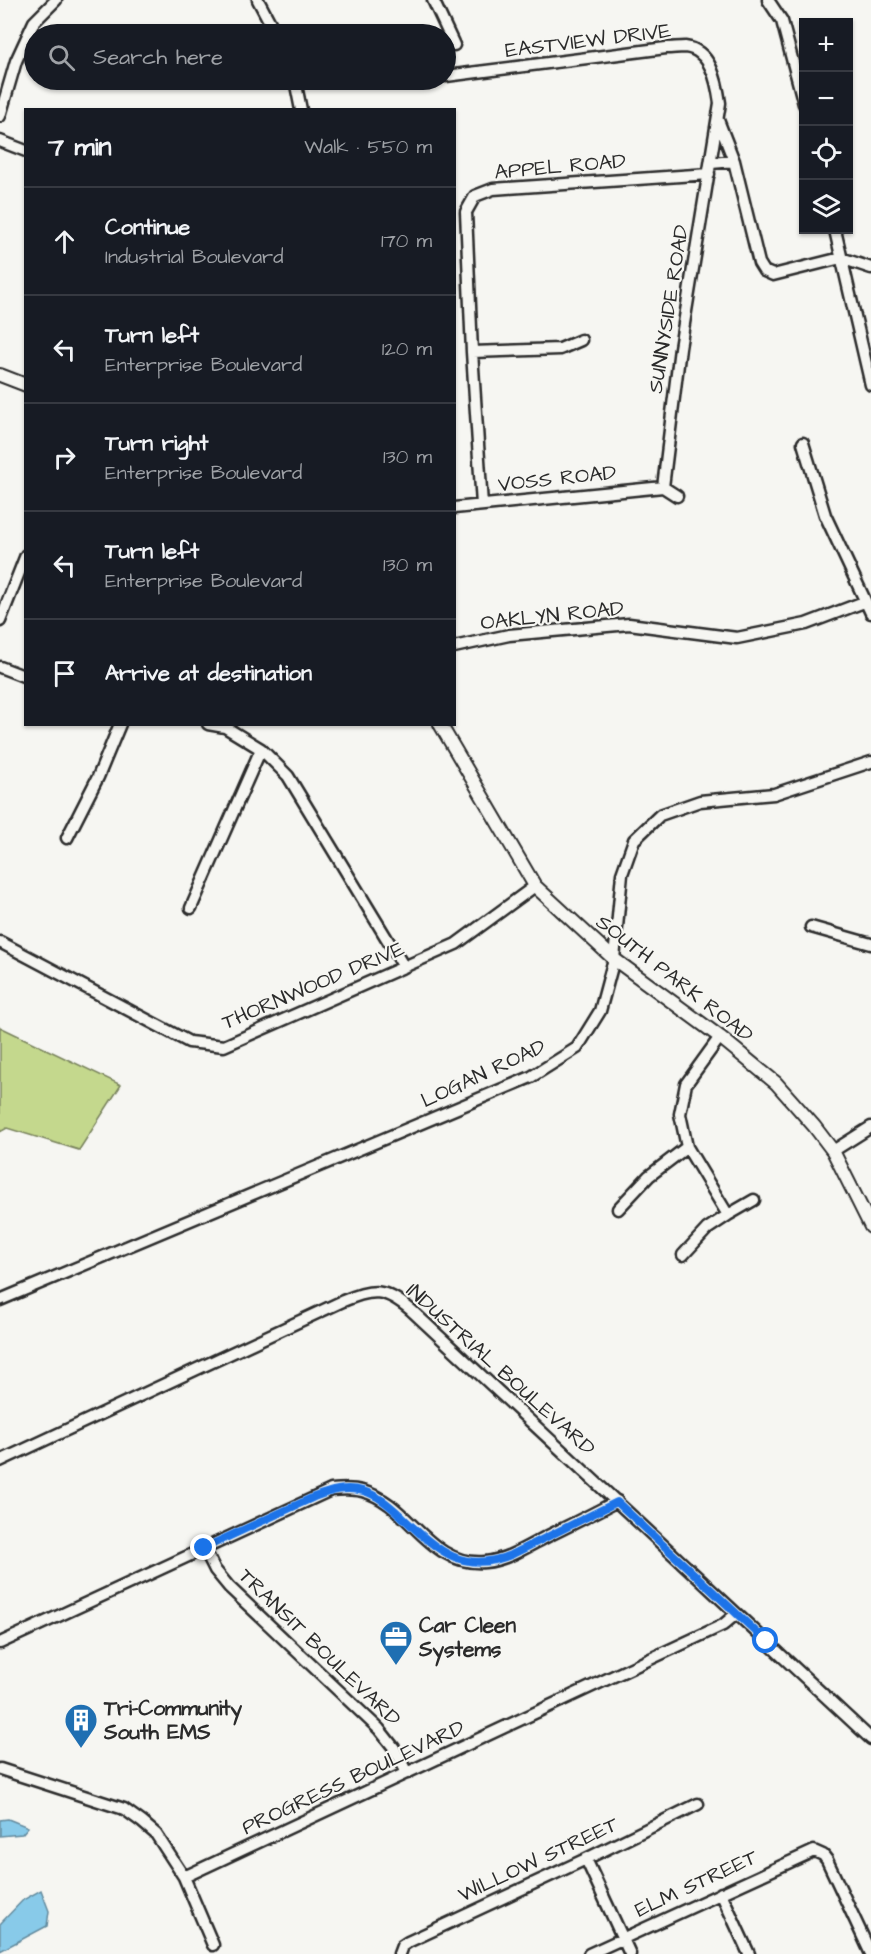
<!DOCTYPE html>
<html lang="en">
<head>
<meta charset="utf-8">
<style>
	:root { --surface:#171b24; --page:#242831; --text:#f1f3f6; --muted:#9ea1a6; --line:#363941 }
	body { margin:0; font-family:"Architects Daughter",sans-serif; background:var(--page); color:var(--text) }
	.controls { position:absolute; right:18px; top:18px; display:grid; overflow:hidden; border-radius:0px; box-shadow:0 2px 4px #0004 }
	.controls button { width:54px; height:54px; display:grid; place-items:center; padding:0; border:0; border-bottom:2px solid var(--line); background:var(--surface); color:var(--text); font:30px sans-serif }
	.stop { position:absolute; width:18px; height:18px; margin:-14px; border:4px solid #1a73e8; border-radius:50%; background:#fff }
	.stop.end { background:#1a73e8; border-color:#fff; box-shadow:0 2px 6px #0008 }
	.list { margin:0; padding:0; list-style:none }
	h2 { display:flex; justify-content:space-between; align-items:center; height:78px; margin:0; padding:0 24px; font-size:26px }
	h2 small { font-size:20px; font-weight:400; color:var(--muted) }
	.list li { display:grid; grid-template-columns:39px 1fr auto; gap:18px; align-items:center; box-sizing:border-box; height:108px; padding:0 24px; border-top:2px solid var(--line) }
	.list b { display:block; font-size:22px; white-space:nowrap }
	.list p { margin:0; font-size:20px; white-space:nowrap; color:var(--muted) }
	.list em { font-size:20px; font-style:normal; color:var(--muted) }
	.icon { flex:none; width:33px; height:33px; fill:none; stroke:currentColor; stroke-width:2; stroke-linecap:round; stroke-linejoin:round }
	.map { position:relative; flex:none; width:871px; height:1954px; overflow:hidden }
	.search { position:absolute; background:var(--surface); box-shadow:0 2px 4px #0004; left:24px; top:24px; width:432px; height:66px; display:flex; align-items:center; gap:15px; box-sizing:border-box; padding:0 21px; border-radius:33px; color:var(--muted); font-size:22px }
	.panel { position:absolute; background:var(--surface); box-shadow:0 2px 4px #0004; left:24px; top:108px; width:432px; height:618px; border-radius:0px }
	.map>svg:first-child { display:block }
	.green { fill:#c4d88d; stroke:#78825c; stroke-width:1.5 }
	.water { fill:#88cae9; stroke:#638a9d; stroke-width:1.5 }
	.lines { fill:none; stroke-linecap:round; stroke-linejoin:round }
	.minor-casing { stroke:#2b2b2b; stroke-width:15 }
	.major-casing { stroke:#2b2b2b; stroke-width:16 }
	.minor { stroke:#f6f6f2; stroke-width:10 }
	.major { stroke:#f6f6f2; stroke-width:12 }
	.route { stroke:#1a73e8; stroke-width:8 }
	.labels { text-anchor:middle; stroke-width:4.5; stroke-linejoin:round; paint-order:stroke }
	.street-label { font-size:21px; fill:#2b2b2b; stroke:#f6f6f2 }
	.poi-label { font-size:21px; font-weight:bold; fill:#2b2b2b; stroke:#f6f6f2; text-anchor:start }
</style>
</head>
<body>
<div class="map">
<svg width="871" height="1954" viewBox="0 0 871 1954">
	<rect width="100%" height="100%" fill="#f6f6f2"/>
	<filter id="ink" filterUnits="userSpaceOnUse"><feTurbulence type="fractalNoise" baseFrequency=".0167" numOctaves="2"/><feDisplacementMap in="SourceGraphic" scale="12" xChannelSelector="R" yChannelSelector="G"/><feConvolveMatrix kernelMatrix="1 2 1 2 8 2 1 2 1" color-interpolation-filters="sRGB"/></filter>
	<g filter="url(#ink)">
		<path class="green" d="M0 1027 121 1085 79 1150 7 1128 0 1132Z"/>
		<path class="water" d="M8 1819 28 1827 22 1834 0 1836V1820Z
			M41 1890 49 1911 47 1926 0 1951V1924L23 1900Z"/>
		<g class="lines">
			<defs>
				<path id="minor" d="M258 0 276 34
					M433 0 454 45
					M768 0 782 21 804 104
					M446 76 666 48C672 48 679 47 685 47 711 50 717 82 720 103L680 348 663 487
					M295 80 301 110
					M0 116 16 61 34 22 56 0
					M718 120 734 161 759 263 764 271 773 275 841 258 871 268
					M0 141 26 151
					M711 163 734 161
					M835 230 871 385
					M472 352 560 349 581 340
					M803 443 825 515 871 613
					M663 487 677 496
					M482 505 472 352 466 212 475 196 493 189 709 174
					M454 508 663 487
					M0 621 26 555
					M454 647 509 635 629 624 737 638 806 624 864 602
					M0 667 26 677
					M208 724 225 727 261 749 288 776 404 967
					M67 838 98 777 120 724
					M191 908 261 749
					M811 927 871 944
					M0 942 189 1042 224 1046 456 944 535 886
					M720 1037 686 1084 680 1114 687 1147 728 1215
					M833 1151 871 1127
					M618 1209 649 1176 687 1147
					M683 1255 707 1229 728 1215 754 1200
					M0 1300 531 1077 577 1048 600 1011 614 959 622 874 634 840 660 815 700 801 774 794 871 762
					M0 1461 343 1301C373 1288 385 1288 411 1310L871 1739
					M204 1548 215 1570 229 1587 379 1729 394 1748 407 1773
					M0 1643 331 1490C341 1489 352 1488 362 1491 410 1503 428 1567 485 1562 506 1560 525 1548 544 1538 568 1526 593 1514 617 1501
					M0 1769 124 1809 142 1822 156 1834 184 1877 213 1945
					M586 1859 630 1954
					M184 1877 723 1625 736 1614
					M721 1893 749 1954
					M399 1954 402 1946 408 1942 586 1859 698 1804
					M589 1954 814 1851 823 1855 827 1860 871 1954"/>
				<path id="major" d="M0 375 26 385
					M440 724 535 886 614 959 720 1037 776 1083 814 1126 833 1151 871 1227"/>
			</defs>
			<use href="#minor" class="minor-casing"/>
			<use href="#major" class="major-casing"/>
			<use href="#minor" class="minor"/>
			<use href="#major" class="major"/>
		</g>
	</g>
	<g class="lines" filter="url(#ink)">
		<path class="route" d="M204 1548 314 1497C330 1491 346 1486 363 1491 378 1495 390 1506 401 1516 436 1549 462 1576 513 1554L617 1502 766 1641"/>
	</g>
	<defs>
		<symbol id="office-pin" viewBox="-11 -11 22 30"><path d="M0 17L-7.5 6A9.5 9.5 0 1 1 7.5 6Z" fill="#1f6fb2" stroke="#f6f6f2"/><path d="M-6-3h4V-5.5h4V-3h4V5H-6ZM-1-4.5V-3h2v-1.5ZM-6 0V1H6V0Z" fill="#fff"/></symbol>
		<symbol id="building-pin" viewBox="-11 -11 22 30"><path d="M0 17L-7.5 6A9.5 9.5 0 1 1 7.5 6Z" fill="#1f6fb2" stroke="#f6f6f2"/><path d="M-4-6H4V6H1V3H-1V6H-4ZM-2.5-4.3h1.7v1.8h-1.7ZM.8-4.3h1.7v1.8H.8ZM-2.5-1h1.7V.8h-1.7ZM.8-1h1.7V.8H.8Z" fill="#fff"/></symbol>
	</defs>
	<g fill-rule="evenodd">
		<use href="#office-pin" x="377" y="1618" width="38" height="52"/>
		<use href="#building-pin" x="62" y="1701" width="38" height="52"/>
	</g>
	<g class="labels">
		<g class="street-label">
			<text transform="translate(588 40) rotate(-7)" y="7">EASTVIEW DRIVE</text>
			<text transform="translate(560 166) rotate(-5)" y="7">APPEL ROAD</text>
			<text transform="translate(668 309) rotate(-81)" y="7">SUNNYSIDE ROAD</text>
			<text transform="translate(557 478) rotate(-6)" y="7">VOSS ROAD</text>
			<text transform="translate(552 615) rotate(-6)" y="7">OAKLYN ROAD</text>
			<text transform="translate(675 978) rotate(38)" y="7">SOUTH PARK ROAD</text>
			<text transform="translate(313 985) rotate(-23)" y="7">THORNWOOD DRIVE</text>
			<text transform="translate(483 1073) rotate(-25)" y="7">LOGAN ROAD</text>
			<text transform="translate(501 1369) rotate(42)" y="7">INDUSTRIAL BOULEVARD</text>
			<text transform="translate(320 1647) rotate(44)" y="7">TRANSIT BOULEVARD</text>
			<text transform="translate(353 1777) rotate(-25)" y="7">PROGRESS BOULEVARD</text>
			<text transform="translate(538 1859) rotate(-25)" y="7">WILLOW STREET</text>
			<text transform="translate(696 1883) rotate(-25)" y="7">ELM STREET</text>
		</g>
		<g class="poi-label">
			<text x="419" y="1632">Car Cleen<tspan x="419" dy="24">Systems</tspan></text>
			<text x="104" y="1715">Tri-Community<tspan x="104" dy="24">South EMS</tspan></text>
		</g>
	</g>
</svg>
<div class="controls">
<button>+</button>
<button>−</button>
<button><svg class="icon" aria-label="locate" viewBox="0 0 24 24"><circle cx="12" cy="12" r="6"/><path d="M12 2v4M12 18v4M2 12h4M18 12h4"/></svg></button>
<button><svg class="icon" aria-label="layers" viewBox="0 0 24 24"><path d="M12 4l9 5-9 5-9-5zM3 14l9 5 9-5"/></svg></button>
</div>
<div class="stop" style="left:766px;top:1641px"></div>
<div class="stop end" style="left:204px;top:1548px"></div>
<div class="search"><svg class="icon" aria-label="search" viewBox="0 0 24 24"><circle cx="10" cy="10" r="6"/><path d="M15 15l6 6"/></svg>Search here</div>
<section class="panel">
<h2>7 min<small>Walk · 550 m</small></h2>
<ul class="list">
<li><svg class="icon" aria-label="ahead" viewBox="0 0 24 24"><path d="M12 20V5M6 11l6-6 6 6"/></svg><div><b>Continue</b><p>Industrial Boulevard</p></div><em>170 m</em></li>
<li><svg class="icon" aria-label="left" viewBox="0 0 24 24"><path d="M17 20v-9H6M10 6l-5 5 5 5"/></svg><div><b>Turn left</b><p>Enterprise Boulevard</p></div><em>120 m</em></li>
<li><svg class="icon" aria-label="right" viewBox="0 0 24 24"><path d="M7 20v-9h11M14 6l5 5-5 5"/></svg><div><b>Turn right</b><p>Enterprise Boulevard</p></div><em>130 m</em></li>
<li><svg class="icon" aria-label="left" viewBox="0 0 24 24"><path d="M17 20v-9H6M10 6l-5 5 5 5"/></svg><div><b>Turn left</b><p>Enterprise Boulevard</p></div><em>130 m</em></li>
<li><svg class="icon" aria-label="arrive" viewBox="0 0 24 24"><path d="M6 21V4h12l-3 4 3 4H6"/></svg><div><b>Arrive at destination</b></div></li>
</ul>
</section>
</div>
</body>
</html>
